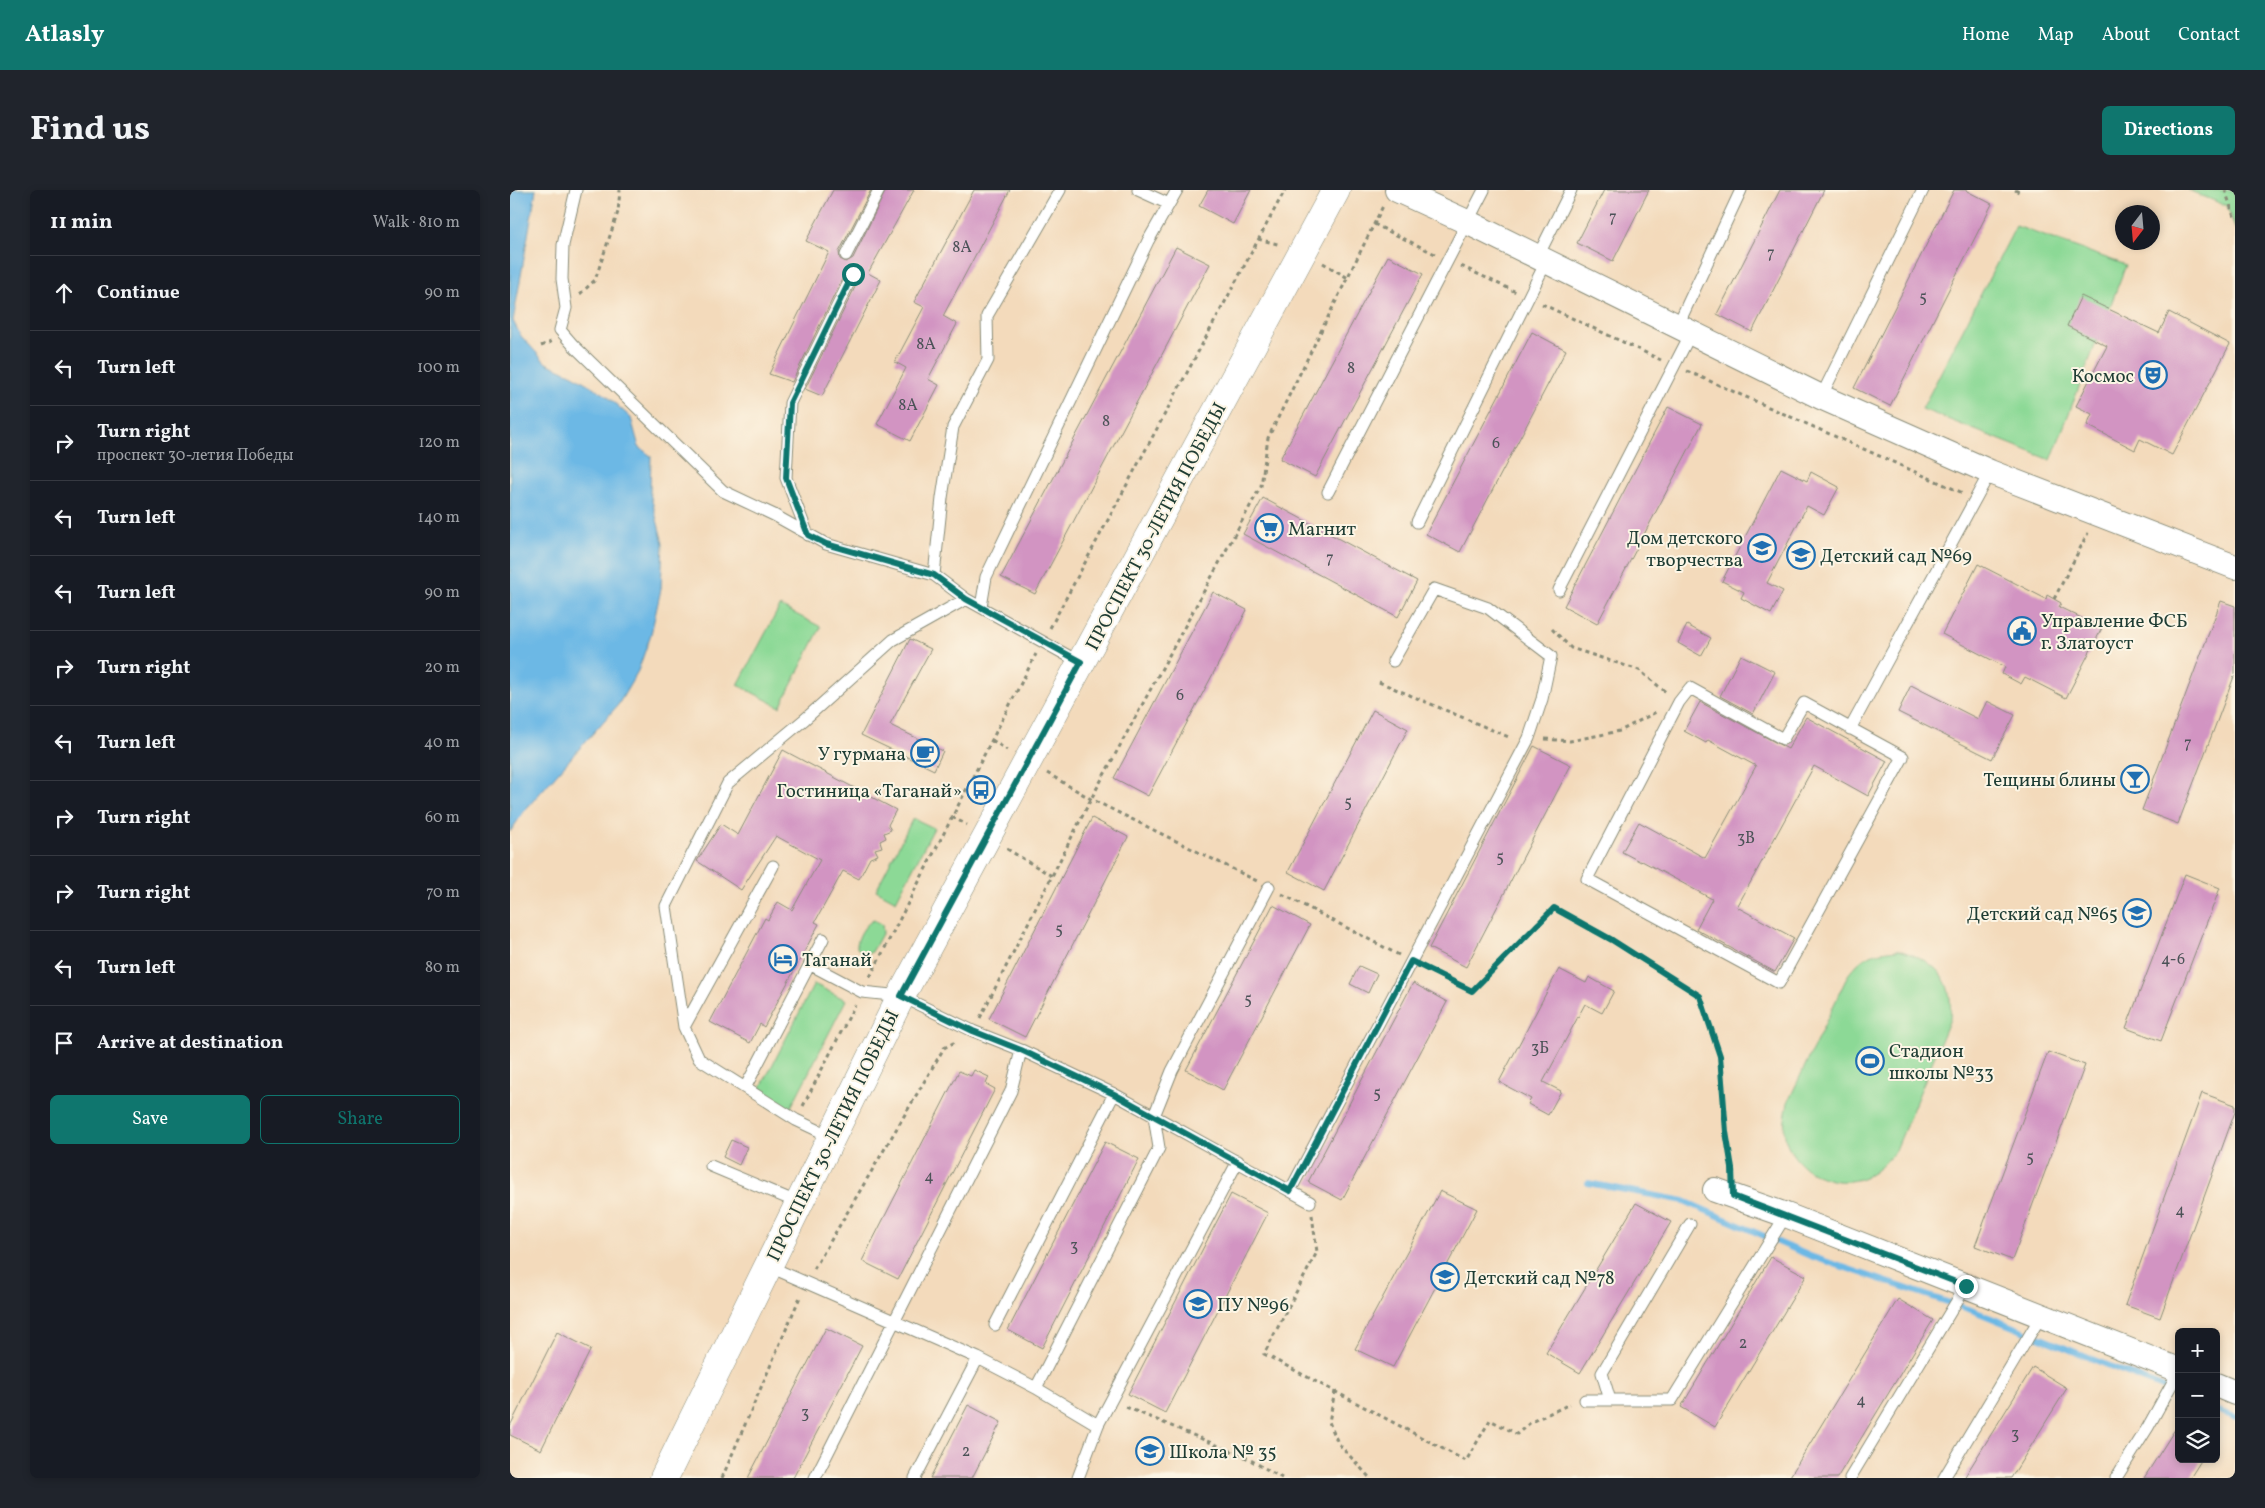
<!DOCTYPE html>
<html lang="en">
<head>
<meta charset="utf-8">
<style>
	:root { --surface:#171b24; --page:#20242c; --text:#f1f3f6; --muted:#9ea1a6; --line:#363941; --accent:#0f766e }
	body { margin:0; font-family:Vollkorn,serif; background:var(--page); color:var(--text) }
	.controls { position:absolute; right:15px; bottom:15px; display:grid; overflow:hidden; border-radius:8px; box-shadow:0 2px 8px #0003 }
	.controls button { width:45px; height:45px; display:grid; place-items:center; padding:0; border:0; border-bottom:1px solid var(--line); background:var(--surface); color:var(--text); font:25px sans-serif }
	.compass { position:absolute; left:1605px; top:15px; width:45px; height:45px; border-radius:50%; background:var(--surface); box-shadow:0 2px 8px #0003; rotate:196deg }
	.stop { position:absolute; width:15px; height:15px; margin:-11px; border:4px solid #0f766e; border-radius:50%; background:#fff }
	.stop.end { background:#0f766e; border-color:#fff; box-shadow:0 1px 5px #0008 }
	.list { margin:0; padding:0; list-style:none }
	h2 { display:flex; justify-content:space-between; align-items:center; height:65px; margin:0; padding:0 20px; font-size:21px }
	h2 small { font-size:16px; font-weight:400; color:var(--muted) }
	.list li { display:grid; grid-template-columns:32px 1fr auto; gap:15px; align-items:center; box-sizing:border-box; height:75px; padding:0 20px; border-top:1px solid var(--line) }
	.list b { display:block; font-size:19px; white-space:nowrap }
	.list p { margin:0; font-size:16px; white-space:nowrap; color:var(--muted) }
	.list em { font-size:16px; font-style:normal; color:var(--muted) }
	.actions { display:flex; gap:10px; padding:15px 20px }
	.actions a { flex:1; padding:11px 0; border:1px solid var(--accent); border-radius:8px; text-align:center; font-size:18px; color:var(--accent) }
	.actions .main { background:var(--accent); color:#fff }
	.icon { flex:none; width:28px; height:28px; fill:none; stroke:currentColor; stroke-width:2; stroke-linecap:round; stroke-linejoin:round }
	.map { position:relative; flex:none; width:1725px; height:1288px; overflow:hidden; border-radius:8px }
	header { display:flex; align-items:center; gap:30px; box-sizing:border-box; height:70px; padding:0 25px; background:var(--accent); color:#fff }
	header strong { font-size:24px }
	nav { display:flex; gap:28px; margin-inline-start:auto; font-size:18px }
	.intro { display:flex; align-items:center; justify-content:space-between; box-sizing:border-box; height:120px; padding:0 30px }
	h1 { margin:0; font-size:35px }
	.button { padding:12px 22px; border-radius:8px; background:var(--accent); color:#fff; font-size:18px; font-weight:700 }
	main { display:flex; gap:30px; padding:0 30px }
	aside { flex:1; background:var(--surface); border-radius:8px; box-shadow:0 2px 8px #0003 }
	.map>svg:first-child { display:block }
	.green { fill:#8cd996; stroke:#568b65 }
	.water { fill:#6cb8e5; stroke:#467a8c }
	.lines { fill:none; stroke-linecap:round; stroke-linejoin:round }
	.stream { stroke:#6cb8e5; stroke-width:6 }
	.building { fill:#d294c2 }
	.lane-casing { stroke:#898c78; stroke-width:13 }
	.street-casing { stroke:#898c78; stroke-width:26 }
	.primary-casing { stroke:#898c78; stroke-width:29 }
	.path { stroke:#898c78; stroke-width:3; stroke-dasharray:4 4; stroke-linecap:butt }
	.lane { stroke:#fff; stroke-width:11 }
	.street { stroke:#fff; stroke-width:24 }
	.primary { stroke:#fff; stroke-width:28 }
	.route { stroke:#0f766e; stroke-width:6 }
	.labels { text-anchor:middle; stroke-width:4; stroke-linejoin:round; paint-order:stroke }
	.number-label { font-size:16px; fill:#4c5358 }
	.poi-label { font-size:19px; fill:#1f3d34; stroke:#fcf5e5; text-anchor:start }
	.street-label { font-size:19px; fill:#1f3d34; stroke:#fcf5e5 }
</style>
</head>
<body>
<header>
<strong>Atlasly</strong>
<nav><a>Home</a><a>Map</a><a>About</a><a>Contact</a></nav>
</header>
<div class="intro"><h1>Find us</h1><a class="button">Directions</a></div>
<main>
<aside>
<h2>11 min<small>Walk · 810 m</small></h2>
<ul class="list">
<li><svg class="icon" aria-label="ahead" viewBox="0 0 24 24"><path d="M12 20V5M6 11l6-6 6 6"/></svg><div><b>Continue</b></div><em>90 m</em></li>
<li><svg class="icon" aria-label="left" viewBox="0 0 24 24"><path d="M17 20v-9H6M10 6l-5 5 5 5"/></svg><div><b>Turn left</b></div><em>100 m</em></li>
<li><svg class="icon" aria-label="right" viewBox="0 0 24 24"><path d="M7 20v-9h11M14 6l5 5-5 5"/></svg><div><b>Turn right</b><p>проспект 30-летия Победы</p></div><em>120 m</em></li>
<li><svg class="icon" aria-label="left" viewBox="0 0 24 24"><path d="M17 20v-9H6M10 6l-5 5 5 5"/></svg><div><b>Turn left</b></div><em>140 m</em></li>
<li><svg class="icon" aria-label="left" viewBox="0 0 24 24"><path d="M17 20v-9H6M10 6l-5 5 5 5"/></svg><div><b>Turn left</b></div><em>90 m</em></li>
<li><svg class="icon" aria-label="right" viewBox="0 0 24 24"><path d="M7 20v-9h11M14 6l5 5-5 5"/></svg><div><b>Turn right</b></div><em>20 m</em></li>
<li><svg class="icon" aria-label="left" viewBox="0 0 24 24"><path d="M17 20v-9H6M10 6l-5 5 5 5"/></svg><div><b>Turn left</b></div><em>40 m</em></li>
<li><svg class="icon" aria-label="right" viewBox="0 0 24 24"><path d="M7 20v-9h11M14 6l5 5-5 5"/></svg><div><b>Turn right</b></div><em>60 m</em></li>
<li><svg class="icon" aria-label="right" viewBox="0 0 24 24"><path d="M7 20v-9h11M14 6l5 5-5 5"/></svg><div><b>Turn right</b></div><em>70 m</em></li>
<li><svg class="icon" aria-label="left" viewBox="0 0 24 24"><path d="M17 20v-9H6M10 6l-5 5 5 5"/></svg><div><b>Turn left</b></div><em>80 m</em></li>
<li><svg class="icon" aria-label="arrive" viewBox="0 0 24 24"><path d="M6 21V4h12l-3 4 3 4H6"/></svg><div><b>Arrive at destination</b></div></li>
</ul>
<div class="actions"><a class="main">Save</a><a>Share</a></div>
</aside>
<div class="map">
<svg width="1725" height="1288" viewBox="0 0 1725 1288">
	<rect width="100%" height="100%" fill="#fcf5e5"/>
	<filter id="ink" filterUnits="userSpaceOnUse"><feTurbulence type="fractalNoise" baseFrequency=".02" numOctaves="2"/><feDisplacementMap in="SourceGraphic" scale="10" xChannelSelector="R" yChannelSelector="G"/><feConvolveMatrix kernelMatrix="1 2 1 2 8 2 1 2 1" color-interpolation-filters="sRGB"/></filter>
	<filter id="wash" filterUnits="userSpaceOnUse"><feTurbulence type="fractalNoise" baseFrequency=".0096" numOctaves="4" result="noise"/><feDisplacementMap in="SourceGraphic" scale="20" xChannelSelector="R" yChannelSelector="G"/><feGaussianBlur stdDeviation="1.12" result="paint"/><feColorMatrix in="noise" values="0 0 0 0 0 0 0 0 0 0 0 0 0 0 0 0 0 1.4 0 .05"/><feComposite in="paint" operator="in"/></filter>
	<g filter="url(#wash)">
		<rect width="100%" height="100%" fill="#f3dabb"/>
		<path class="green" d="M1678 0H1725V39L1717 16Z
			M1506 36 1616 75 1541 270 1412 219Z
			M270 416 311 437 270 517 228 495Z
			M403 628 424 638 386 711 366 700Z
			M364 730 372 735 373 742 362 762 355 764 347 758C346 749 355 733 364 730Z
			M1388 760C1426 771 1444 788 1440 829L1386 960C1376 972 1366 984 1350 989 1320 998 1285 980 1276 950 1272 938 1276 924 1278 912L1338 785C1353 765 1363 762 1388 760Z
			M304 794 336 810 280 919 248 903Z"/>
		<path class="water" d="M0 0H26L3 131 11 146 36 173 63 185 96 205 121 228 129 257 141 266 140 303 153 353 151 399 141 444 128 481 108 515 15 620 0 642Z"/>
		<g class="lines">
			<path class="stream" d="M1078 993 1174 1011 1300 1066 1464 1121 1669 1204
				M1706 1220 1725 1227"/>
		</g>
		<g id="blocks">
			<path class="building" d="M323 0H361L329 62 330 69 336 72 343 68 376 0H404L358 83 371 90 312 206 295 199 350 87 349 80 346 77 339 78 336 81 282 192 259 184 319 62 296 51Z
				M464 0H500L433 126 447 134 418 189 429 195 400 251 367 234 396 178 385 172 414 117 404 112Z
				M698 0H741L723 34 689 16Z
				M1094 0H1139L1103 71 1067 53Z
				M1270 0H1314L1242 142 1207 124Z
				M1444 0H1455L1482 14 1380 216 1344 198Z
				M666 57 700 74 525 404 491 387Z
				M878 66 913 84 805 287 770 269Z
				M1571 106 1649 143 1659 122 1720 154 1662 265 1630 249 1625 260 1577 235 1582 224 1566 216 1597 156 1557 136Z
				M1022 142 1056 160 950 362 916 344Z
				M1158 217 1192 234 1087 434 1054 416Z
				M1271 278 1297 291 1301 282 1329 297 1314 325 1297 316 1257 393 1273 401 1261 424 1231 408 1234 402 1212 391Z
				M753 308 907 391 888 427 733 344Z
				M1468 374 1536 409 1537 405 1551 413 1549 417 1592 438 1556 508 1515 487 1511 494 1492 484 1495 477 1432 444Z
				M703 402 737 420 638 606 604 588Z
				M1711 411 1725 416V484L1668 634 1632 620Z
				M1177 435 1201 448 1191 466 1168 453Z
				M400 449 421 459 380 535 433 561 424 580 351 545Z
				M1231 465 1265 482 1243 524 1210 506Z
				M1401 495 1468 529 1477 511 1505 525 1482 569 1388 522Z
				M1190 512 1278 559 1296 527 1377 571 1358 606 1304 576 1227 717 1284 748 1265 782 1186 739 1202 709 1132 671 1131 672 1112 662 1129 632 1195 668 1246 576 1198 550 1196 553 1174 541Z
				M863 520 898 539 814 701 778 682Z
				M1024 556 1061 575 956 777 919 758Z
				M273 560 386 620 378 635 381 640 374 643 376 648 370 651 372 657 365 659 368 665 360 668 349 689 333 681 305 732 309 734 254 837 250 834 240 853 200 832 255 728 258 730 268 712 282 720 310 670 266 646 231 700 187 671 211 634 228 645Z
				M582 628 618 647 515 847 479 829Z
				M1675 684 1710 698 1651 851 1616 838Z
				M763 715 800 735 713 900 676 880Z
				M849 776 867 784 858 803 840 794Z
				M1049 779 1076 793 1079 787 1104 801 1092 823 1075 814 1033 892 1051 901 1038 925 1018 914 1021 909 989 892Z
				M903 793 937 812 832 1010 798 992Z
				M1538 862 1575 875 1502 1070 1465 1056Z
				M464 880 479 887 476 894 485 899 388 1089 352 1071 449 881 461 886Z
				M1692 903 1725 915V922L1650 1128 1615 1115Z
				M221 950 237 957 229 975 213 967Z
				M595 952 629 969 532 1158 498 1140Z
				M930 1001 967 1019 883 1177 845 1159Z
				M721 1004 758 1023 655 1223 618 1204Z
				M1126 1013 1161 1032 1070 1183 1036 1163Z
				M1261 1067 1296 1086 1205 1237 1171 1217Z
				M1388 1109 1423 1130 1327 1288H1279Z
				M316 1138 352 1156 283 1288H238Z
				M47 1142 81 1159 31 1260 0 1245V1236Z
				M1523 1177 1557 1198 1501 1288H1454Z
				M458 1215 491 1232 462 1288H420Z
				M1669 1233V1269H1692L1680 1288H1634Z"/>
		</g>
	</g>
	<g filter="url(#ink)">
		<use href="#blocks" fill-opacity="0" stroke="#898c78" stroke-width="1"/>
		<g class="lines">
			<defs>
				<path id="lane" d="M66 0 53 55 52 89 56 118 50 140 63 155 213 301 264 325 316 354 424 385 456 409 571 473
					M628 0 659 14
					M336 65 369 0
					M1027 68 1061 0
					M1167 137 1231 0
					M1311 207 1413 0
					M818 302 974 0
					M907 332 1036 72
					M298 345 276 288 280 213 343 84
					M424 385 432 308 443 237 478 170 477 126 550 0
					M1049 400 1181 143
					M471 417 476 387 638 51 667 0
					M1180 498 1273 549 1294 513 1393 567 1269 793 1077 689 1169 512Z
					M1340 539 1480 282
					M263 676 174 837 189 869 286 930 322 947
					M301 775 352 802 391 806 463 841 511 860 604 904 800 1012
					M174 837 156 716 218 593 295 529 383 450 456 409
					M235 898 313 749
					M201 976 289 1013
					M780 1001 1019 548 1032 509 1041 466 978 418 924 399 883 471
					M258 1076 468 1168 526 1198 588 1235 568 1288
					M485 1135 604 904
					M526 1198 649 958 644 926 662 881 759 697
					M1075 1210H1162L1276 1025
					M1100 1210 1092 1183 1180 1034
					M588 1235 728 971
					M305 1288 501 901 511 860
					M405 1288 468 1168
					M1340 1288 1456 1096
					M1434 1288 1531 1126
					M1606 1288 1638 1237 1669 1181"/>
				<path id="street" d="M887 0 957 32 1311 207 1480 282 1725 377
					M1205 1000 1276 1025 1669 1180
					M1706 1195 1725 1203"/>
				<path id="primary" d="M154 1288 391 806 826 0"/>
			</defs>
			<use href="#lane" class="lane-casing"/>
			<use href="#street" class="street-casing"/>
			<use href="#primary" class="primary-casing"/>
			<path class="path" d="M1505 0 1511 3
				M1715 0 1725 29
				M864 34 925 64
				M748 49 771 55
				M813 73 838 88
				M951 76 1006 102
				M70 104 85 90 108 22 110 0
				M1032 114 1151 170
				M31 156 41 152
				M1177 181 1453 303
				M1544 409 1578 343
				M540 438 775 0
				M1042 439 1061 458 1129 480 1157 503
				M869 492 1001 548
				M1035 549 1060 551 1110 541 1146 522
				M482 550 497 560
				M537 583 581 609 747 691
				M442 627 457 635
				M497 659 542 686
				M772 704 889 765
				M914 778 962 801 1043 718 1102 750 1190 806 1210 866 1216 942 1223 983
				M360 787 526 464
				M470 828 581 609 751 296 758 248 873 16
				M293 916 345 815
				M802 1025 807 1062 754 1164 956 1271 980 1230 1007 1244 1021 1232 1060 1214
				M304 1079 434 858 447 851
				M825 1201 819 1232 828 1253 860 1288
				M616 1217 735 1267 772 1288
				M212 1288 290 1107"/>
			<use href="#lane" class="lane"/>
			<use href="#street" class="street"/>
			<use href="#primary" class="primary"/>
		</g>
	</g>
	<g class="lines" filter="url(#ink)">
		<path class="route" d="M343 84 280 213 276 288 298 345 316 354 424 385 456 409 571 472 391 806 463 841 511 860 604 904 780 1001 901 771 962 801 1044 718 1102 750 1190 806 1210 866 1216 942 1222 978 1223 1006 1456 1096"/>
	</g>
	<defs>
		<symbol id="theatre-ring" viewBox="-11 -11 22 22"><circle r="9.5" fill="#fcf5e5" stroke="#1f6fb2" stroke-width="1.5"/><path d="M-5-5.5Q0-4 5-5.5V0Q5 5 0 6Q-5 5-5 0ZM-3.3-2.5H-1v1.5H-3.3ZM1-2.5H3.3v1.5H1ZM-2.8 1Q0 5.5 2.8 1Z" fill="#1f6fb2"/></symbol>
		<symbol id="supermarket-ring" viewBox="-11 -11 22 22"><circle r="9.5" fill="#fcf5e5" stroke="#1f6fb2" stroke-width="1.5"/><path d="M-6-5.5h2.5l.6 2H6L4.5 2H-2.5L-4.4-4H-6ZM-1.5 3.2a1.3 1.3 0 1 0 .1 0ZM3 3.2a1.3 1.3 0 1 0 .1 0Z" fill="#1f6fb2"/></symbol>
		<symbol id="school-ring" viewBox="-11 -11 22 22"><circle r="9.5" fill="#fcf5e5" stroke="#1f6fb2" stroke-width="1.5"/><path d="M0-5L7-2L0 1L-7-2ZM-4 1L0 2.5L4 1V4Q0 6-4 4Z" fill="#1f6fb2"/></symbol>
		<symbol id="civic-ring" viewBox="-11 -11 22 22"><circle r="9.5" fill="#fcf5e5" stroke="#1f6fb2" stroke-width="1.5"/><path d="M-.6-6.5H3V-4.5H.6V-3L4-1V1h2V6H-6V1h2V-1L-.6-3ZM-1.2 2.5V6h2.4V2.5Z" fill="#1f6fb2"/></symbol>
		<symbol id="cafe-ring" viewBox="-11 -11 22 22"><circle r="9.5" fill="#fcf5e5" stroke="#1f6fb2" stroke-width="1.5"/><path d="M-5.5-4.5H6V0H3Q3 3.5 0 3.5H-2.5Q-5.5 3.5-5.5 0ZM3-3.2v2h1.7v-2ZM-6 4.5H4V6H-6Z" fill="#1f6fb2"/></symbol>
		<symbol id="bar-ring" viewBox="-11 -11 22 22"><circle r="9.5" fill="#fcf5e5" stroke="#1f6fb2" stroke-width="1.5"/><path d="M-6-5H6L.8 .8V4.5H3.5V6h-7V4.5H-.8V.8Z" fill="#1f6fb2"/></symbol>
		<symbol id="bus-ring" viewBox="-11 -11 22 22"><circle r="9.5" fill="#fcf5e5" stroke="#1f6fb2" stroke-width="1.5"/><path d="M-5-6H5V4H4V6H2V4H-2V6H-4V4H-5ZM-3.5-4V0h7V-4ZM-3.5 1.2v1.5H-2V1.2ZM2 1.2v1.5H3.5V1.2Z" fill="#1f6fb2"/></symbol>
		<symbol id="hotel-ring" viewBox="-11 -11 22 22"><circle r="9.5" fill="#fcf5e5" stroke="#1f6fb2" stroke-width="1.5"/><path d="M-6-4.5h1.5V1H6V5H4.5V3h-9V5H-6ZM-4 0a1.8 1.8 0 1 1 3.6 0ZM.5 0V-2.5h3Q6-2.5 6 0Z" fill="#1f6fb2"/></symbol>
		<symbol id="stadium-ring" viewBox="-11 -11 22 22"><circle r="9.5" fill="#fcf5e5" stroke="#1f6fb2" stroke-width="1.5"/><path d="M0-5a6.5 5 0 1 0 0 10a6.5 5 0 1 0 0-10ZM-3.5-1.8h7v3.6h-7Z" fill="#1f6fb2"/></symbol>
		<symbol id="university-ring" viewBox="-11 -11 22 22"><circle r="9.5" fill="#fcf5e5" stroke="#1f6fb2" stroke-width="1.5"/><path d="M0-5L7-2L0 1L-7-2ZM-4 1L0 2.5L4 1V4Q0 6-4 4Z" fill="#1f6fb2"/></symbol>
	</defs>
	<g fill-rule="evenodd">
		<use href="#theatre-ring" x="1627" y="169" width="32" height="32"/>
		<use href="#supermarket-ring" x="743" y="322" width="32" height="32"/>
		<use href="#school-ring" x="1236" y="342" width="32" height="32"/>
		<use href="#school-ring" x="1275" y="349" width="32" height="32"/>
		<use href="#civic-ring" x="1496" y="425" width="32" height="32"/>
		<use href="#cafe-ring" x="399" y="547" width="32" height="32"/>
		<use href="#bar-ring" x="1609" y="573" width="32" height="32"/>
		<use href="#bus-ring" x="455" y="584" width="32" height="32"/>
		<use href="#school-ring" x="1611" y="707" width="32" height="32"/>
		<use href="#hotel-ring" x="257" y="753" width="32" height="32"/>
		<use href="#stadium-ring" x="1344" y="855" width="32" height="32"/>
		<use href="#school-ring" x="919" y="1071" width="32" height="32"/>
		<use href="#university-ring" x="672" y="1098" width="32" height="32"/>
		<use href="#school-ring" x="624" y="1245" width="32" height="32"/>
	</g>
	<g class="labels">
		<g class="number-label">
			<text x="1103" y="32">7</text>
			<text x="452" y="62">8А</text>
			<text x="1261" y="68">7</text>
			<text x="1413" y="112">5</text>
			<text x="416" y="159">8А</text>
			<text x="841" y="183">8</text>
			<text x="398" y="220">8А</text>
			<text x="596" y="236">8</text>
			<text x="986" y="258">6</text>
			<text x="820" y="373">7</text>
			<text x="670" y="510">6</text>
			<text x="1678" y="558">7</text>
			<text x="838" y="617">5</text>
			<text x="1236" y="653">3В</text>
			<text x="990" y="672">5</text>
			<text x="549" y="744">5</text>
			<text x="1663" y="774">4-6</text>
			<text x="738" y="814">5</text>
			<text x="1030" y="863">3Б</text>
			<text x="867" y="908">5</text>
			<text x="1520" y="972">5</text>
			<text x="419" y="991">4</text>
			<text x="1670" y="1025">4</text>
			<text x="564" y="1061">3</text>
			<text x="1233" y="1158">2</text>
			<text x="1351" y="1215">4</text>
			<text x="295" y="1228">3</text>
			<text x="1505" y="1249">3</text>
			<text x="456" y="1266">2</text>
		</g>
		<g class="poi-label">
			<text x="1624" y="192" text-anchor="end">Космос</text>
			<text x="778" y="345">Магнит</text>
			<text x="1233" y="354" text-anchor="end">Дом детского<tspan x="1233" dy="22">творчества</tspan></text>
			<text x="1310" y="372">Детский сад №69</text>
			<text x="1531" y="437">Управление ФСБ<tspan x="1531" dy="22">г. Златоуст</tspan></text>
			<text x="396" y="570" text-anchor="end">У гурмана</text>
			<text x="1606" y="596" text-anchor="end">Тещины блины</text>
			<text x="452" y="607" text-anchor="end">Гостиница «Таганай»</text>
			<text x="1608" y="730" text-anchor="end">Детский сад №65</text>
			<text x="292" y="776">Таганай</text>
			<text x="1379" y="867">Стадион<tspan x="1379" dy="22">школы №33</tspan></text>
			<text x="954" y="1094">Детский сад №78</text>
			<text x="707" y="1121">ПУ №96</text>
			<text x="659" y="1268">Школа № 35</text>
		</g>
		<g class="street-label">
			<text transform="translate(645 336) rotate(-62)" y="7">ПРОСПЕКТ 30-ЛЕТИЯ ПОБЕДЫ</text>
			<text transform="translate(322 945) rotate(-64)" y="7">ПРОСПЕКТ 30-ЛЕТИЯ ПОБЕДЫ</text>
		</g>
	</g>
</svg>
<div class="controls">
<button>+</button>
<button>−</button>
<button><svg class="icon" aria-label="layers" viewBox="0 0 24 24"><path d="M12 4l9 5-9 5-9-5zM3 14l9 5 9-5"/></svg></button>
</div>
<svg class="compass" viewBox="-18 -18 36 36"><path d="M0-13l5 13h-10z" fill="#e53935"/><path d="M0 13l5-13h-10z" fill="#9ea1a6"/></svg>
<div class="stop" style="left:343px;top:84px"></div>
<div class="stop end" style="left:1456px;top:1096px"></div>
</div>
</main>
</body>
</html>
